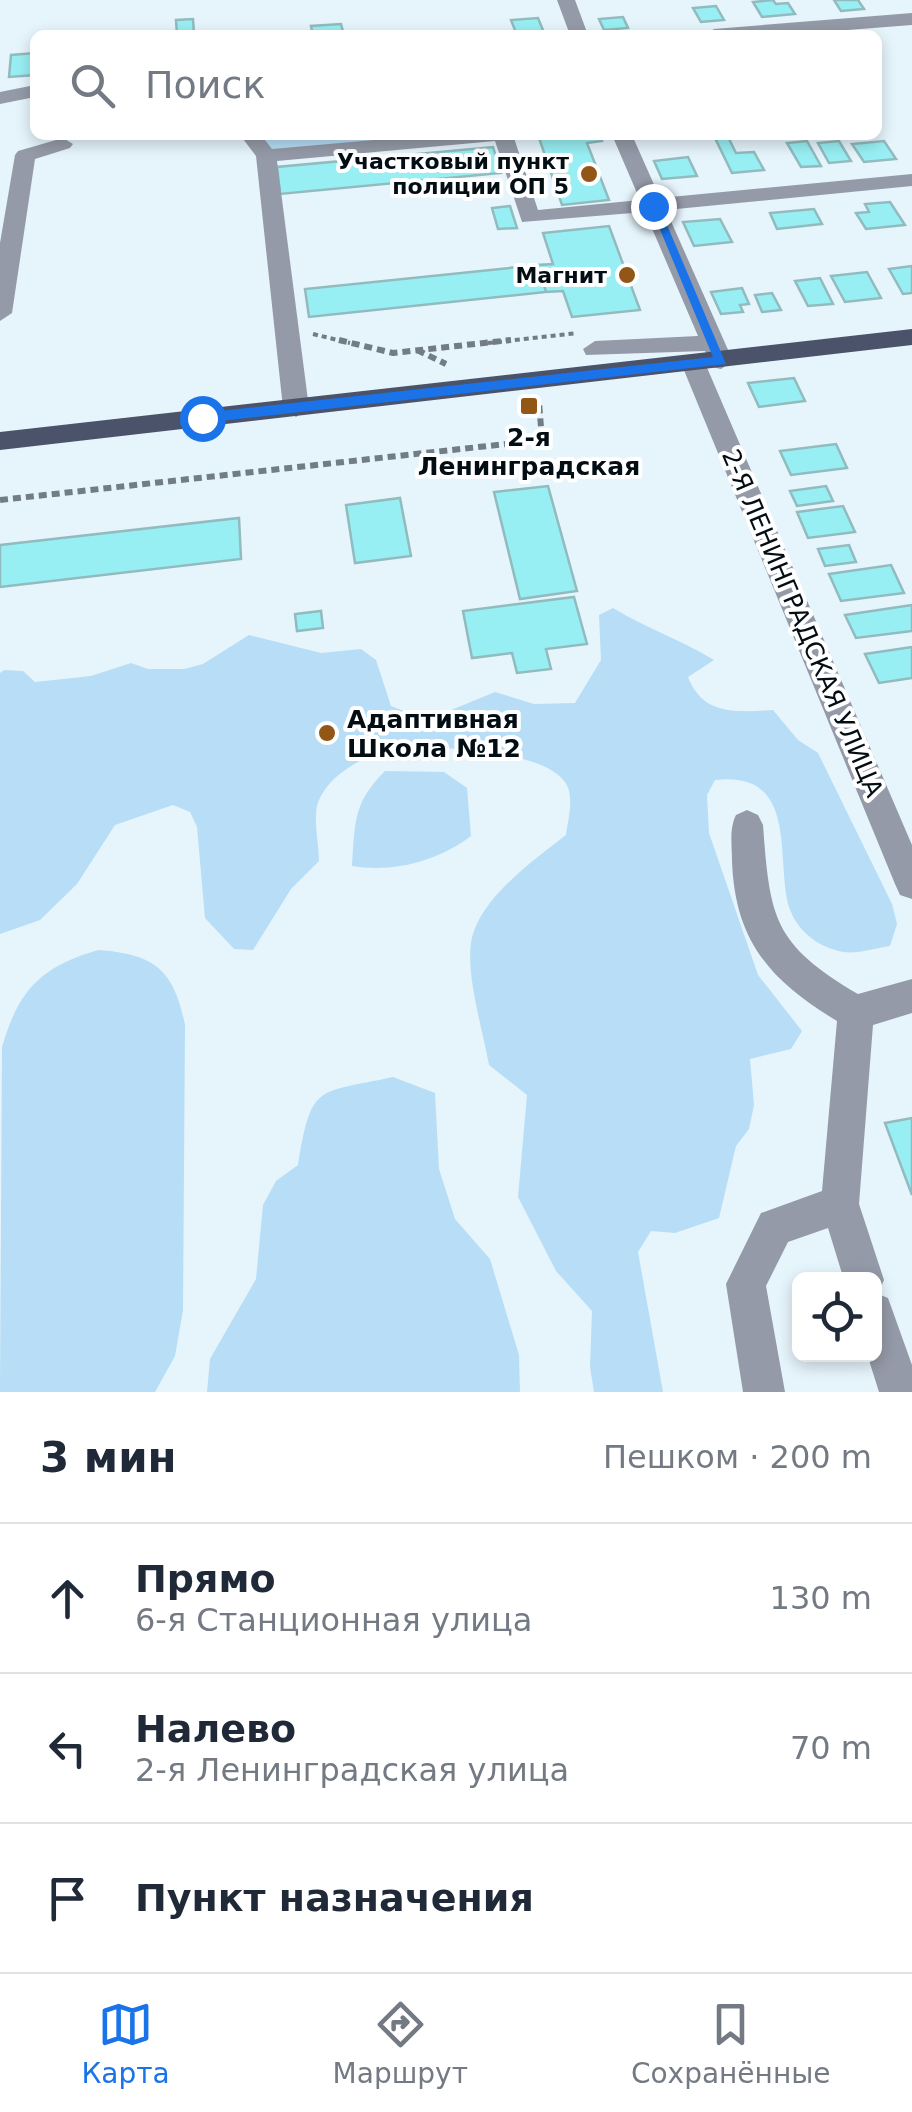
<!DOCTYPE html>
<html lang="ru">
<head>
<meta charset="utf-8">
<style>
	:root { --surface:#fff; --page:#f2f2f3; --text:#1f2937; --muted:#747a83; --line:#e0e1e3; --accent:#1a73e8 }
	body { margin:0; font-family:"DejaVu Sans",sans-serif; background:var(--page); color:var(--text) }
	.controls { position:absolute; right:30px; bottom:30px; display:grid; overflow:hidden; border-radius:15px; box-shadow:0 5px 15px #0003 }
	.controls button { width:90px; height:90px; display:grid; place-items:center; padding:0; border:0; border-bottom:2px solid var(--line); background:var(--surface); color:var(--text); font:50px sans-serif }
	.stop { position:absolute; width:30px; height:30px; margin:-22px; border:8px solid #1a73e8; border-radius:50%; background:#fff }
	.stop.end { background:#1a73e8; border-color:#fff; box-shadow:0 2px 10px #0008 }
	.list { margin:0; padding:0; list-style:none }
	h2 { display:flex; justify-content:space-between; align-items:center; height:130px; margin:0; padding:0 40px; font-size:42px }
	h2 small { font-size:32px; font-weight:400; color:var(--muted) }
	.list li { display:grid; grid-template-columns:65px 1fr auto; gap:30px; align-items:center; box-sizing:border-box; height:150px; padding:0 40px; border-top:2px solid var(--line) }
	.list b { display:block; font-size:38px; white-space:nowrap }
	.list p { margin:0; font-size:32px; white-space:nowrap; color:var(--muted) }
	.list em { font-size:32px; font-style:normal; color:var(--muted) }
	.icon { flex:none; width:55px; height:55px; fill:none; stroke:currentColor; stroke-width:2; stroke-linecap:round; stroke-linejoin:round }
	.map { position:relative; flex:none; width:912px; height:1392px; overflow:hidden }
	.search { position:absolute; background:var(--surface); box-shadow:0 5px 15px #0003; left:30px; right:30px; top:30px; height:110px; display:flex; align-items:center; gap:25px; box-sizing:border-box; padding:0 35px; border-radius:15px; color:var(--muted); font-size:38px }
	.sheet { height:580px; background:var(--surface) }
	nav { display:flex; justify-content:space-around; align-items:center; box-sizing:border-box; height:140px; border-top:2px solid var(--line); background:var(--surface); font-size:28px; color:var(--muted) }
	nav a { display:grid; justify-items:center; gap:5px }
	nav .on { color:var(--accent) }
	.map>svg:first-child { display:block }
	.green { fill:#b7def6 }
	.building { fill:#98eff3; stroke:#91bbbe; stroke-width:2.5 }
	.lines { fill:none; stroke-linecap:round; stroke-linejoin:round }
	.path-far1 { stroke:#717c84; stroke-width:4; stroke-dasharray:5 4; stroke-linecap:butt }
	.path { stroke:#717c84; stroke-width:6; stroke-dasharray:8 5; stroke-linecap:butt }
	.minor { fill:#959aa8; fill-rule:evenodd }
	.major { fill:#4b536a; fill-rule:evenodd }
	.route { fill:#1a73e8 }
	.poi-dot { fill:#925616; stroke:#fff; stroke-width:4 }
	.labels { text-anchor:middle; stroke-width:8; stroke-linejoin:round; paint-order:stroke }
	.far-poi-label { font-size:22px; font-weight:bold; fill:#030d14; stroke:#fff; text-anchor:end }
	.poi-label { font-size:25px; font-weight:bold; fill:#030d14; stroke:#fff }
	.street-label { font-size:25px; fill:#030d14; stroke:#fff }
</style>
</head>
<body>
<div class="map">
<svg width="912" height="1392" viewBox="0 0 912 1392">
	<rect width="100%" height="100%" fill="#e6f4fc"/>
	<path class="green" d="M254 135H443L301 149H266Z
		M613 608C646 628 681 640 714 660L688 677C703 716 737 712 773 710L798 740 818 753 892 904 897 924 890 946C876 948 858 954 844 952 821 948 800 934 791 912 773 868 803 769 715 780L707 795 709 833 758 975 802 1031 791 1049 750 1059 754 1105 749 1129 736 1146 719 1218 675 1233 651 1231 638 1252 663 1392H594L590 1367 592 1311 556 1271 518 1197 527 1095 489 1065C483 1031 466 976 471 943 478 899 533 861 566 835 568 819 575 796 565 782 540 748 433 745 394 750 366 754 331 773 319 800 312 814 319 844 319 861L291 889 253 950 234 949 205 918 197 827 190 812 173 805 115 825 77 884 40 920 0 934V673L4 670 23 671 35 682 91 676 131 663 148 669H184L203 664 249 635 321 653 361 649 376 660 391 706 427 720 495 692 534 704 575 703 601 660 599 615Z
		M385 771 444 772 467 788 471 836C438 861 393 873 352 866 355 822 353 803 385 771Z
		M98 950C154 954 174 969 185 1025L183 1310 175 1356 155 1392H0L2 1047C19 989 41 967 98 950Z
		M393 1077 435 1093 439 1169 455 1219 490 1259 519 1355 520 1392H207L210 1359 256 1279 263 1205 276 1181 298 1165C312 1082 316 1094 393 1077Z"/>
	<path class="building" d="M773 0 776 4 788 3 795 14 762 17 753 2Z
		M834 0H858L864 9 841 11Z
		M716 6 724 20 701 22 693 8Z
		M623 17 628 28 604 30 599 19Z
		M538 18 545 35H517L511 20Z
		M193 19 194 34 177 35 176 20Z
		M341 24 344 35H313L311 26Z
		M35 53V75L9 77 11 55Z
		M538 135H600L602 141 587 143 609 200 562 205Z
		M728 137 736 153 754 152 764 170 732 173 715 138Z
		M807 141 821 166 801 167 787 143Z
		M839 141 851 161 829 163 818 143Z
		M884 141 896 159 864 162 852 144Z
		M493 147 501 173 280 194 277 167Z
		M688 157 697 176 662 179 654 161Z
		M890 202 905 225 866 229 856 213 869 212 865 204Z
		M510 206 517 228 498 229 492 208Z
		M814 209 822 224 777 229 770 213Z
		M720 219 732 242 694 246 683 222Z
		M609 226 640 310 572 317 563 291 546 292 538 265 553 264 543 233Z
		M538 265 546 292 309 317 305 289Z
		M912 266V293L903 294 889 269Z
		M867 272 881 298 845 302 831 276Z
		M820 278 833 304 808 306 795 281Z
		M742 288 749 304 740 305 743 312 721 314 711 292Z
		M772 293 781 310 762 312 755 295Z
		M794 378 805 401 759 407 748 383Z
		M836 444 847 468 791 475 780 451Z
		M548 486 577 591 520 599 494 492Z
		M826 486 833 501 797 506 790 491Z
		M400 498 411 556 355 563 346 505Z
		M843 506 855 532 808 538 797 512Z
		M239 518 241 559 0 587V545Z
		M849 545 856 562 825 566 818 549Z
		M891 565 904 593 841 601 829 574Z
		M574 597 587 644 546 649 551 669 517 673 512 653 472 658 463 611Z
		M912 605V631L856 638 845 615Z
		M321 611 323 628 297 631 295 614Z
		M912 647V678L879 683 865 654Z
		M912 1118V1195L885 1123Z"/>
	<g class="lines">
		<path class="path-far1" d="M313 334 350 343
			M488 343 577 333"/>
		<path class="path" d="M339 340 393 353 511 340
			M417 350 446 364
			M0 500 542 440 539 402"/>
		<path class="minor" d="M557 0H575L588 35H570Z
			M912 13V25L783 35H705L714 29Z
			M35 85V97L0 104V92Z
			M240 135H261L272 149 430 135H513L538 210 640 200 612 135H632L660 198 912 174V186L666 210 733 361 721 369 712 367 705 351 586 355 583 349 595 341 698 336 645 212 522 222 495 141 277 161 309 408 296 417 283 408 256 156Z
			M63 138 73 144 70 148 35 159 12 313 0 321V243L15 155 18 151Z
			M693 355 705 363 912 845V899L900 895 895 884 681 363Z
			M747 810 758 815 763 825C770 918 773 944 858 994L912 979V1013L873 1025 859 1204 884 1280 878 1294 888 1298 912 1365V1392H879L867 1354H874V1280H844L828 1228 788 1242 766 1286 785 1392H743L726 1284 761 1213 822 1191 837 1021C770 981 735 941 732 861 732 845 729 829 736 815Z"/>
		<path class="major" d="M912 329V345L0 450V432Z"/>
	</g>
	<path class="route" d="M649 203 659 206 726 364 202 423 196 418 202 413 713 357Z"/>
	<g class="poi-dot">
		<circle cx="589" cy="174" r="10"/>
		<circle cx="627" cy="275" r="10"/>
		<rect x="519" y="396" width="20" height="20" rx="5"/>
		<circle cx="327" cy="733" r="10"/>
	</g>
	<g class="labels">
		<g class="far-poi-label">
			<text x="569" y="169">Участковый пункт<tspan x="569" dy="25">полиции ОП 5</tspan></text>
			<text x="607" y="283">Магнит</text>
		</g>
		<g class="poi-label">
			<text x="529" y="446">2-я<tspan x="529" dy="29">Ленинградская</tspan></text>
			<text x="347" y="728" text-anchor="start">Адаптивная<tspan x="347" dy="29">Школа №12</tspan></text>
		</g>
		<g class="street-label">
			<text transform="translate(803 623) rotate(67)" y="9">2-Я ЛЕНИНГРАДСКАЯ УЛИЦА</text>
		</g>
	</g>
</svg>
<div class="controls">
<button><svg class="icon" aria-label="locate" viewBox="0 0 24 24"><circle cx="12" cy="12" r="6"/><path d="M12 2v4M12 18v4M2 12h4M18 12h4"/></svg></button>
</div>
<div class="stop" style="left:202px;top:418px"></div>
<div class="stop end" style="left:653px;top:206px"></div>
<div class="search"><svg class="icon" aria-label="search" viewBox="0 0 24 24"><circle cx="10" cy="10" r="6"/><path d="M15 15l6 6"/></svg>Поиск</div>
</div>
<section class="sheet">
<h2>3 мин<small>Пешком · 200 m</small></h2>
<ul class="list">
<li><svg class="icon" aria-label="ahead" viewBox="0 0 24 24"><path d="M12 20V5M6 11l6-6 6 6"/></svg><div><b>Прямо</b><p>6-я Станционная улица</p></div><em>130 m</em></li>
<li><svg class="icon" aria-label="left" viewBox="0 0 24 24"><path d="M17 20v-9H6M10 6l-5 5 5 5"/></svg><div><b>Налево</b><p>2-я Ленинградская улица</p></div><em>70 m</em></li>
<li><svg class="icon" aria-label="arrive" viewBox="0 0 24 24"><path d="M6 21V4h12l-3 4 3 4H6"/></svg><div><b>Пункт назначения</b></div></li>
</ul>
</section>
<nav>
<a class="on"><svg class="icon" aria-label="map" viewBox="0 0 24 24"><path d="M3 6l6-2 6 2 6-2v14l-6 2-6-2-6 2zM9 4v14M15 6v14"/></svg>Карта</a>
<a><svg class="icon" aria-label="directions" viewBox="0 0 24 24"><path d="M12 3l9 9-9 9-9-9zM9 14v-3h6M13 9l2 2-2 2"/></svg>Маршрут</a>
<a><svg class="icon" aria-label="saved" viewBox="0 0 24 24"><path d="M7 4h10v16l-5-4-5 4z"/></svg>Сохранённые</a>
</nav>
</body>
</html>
